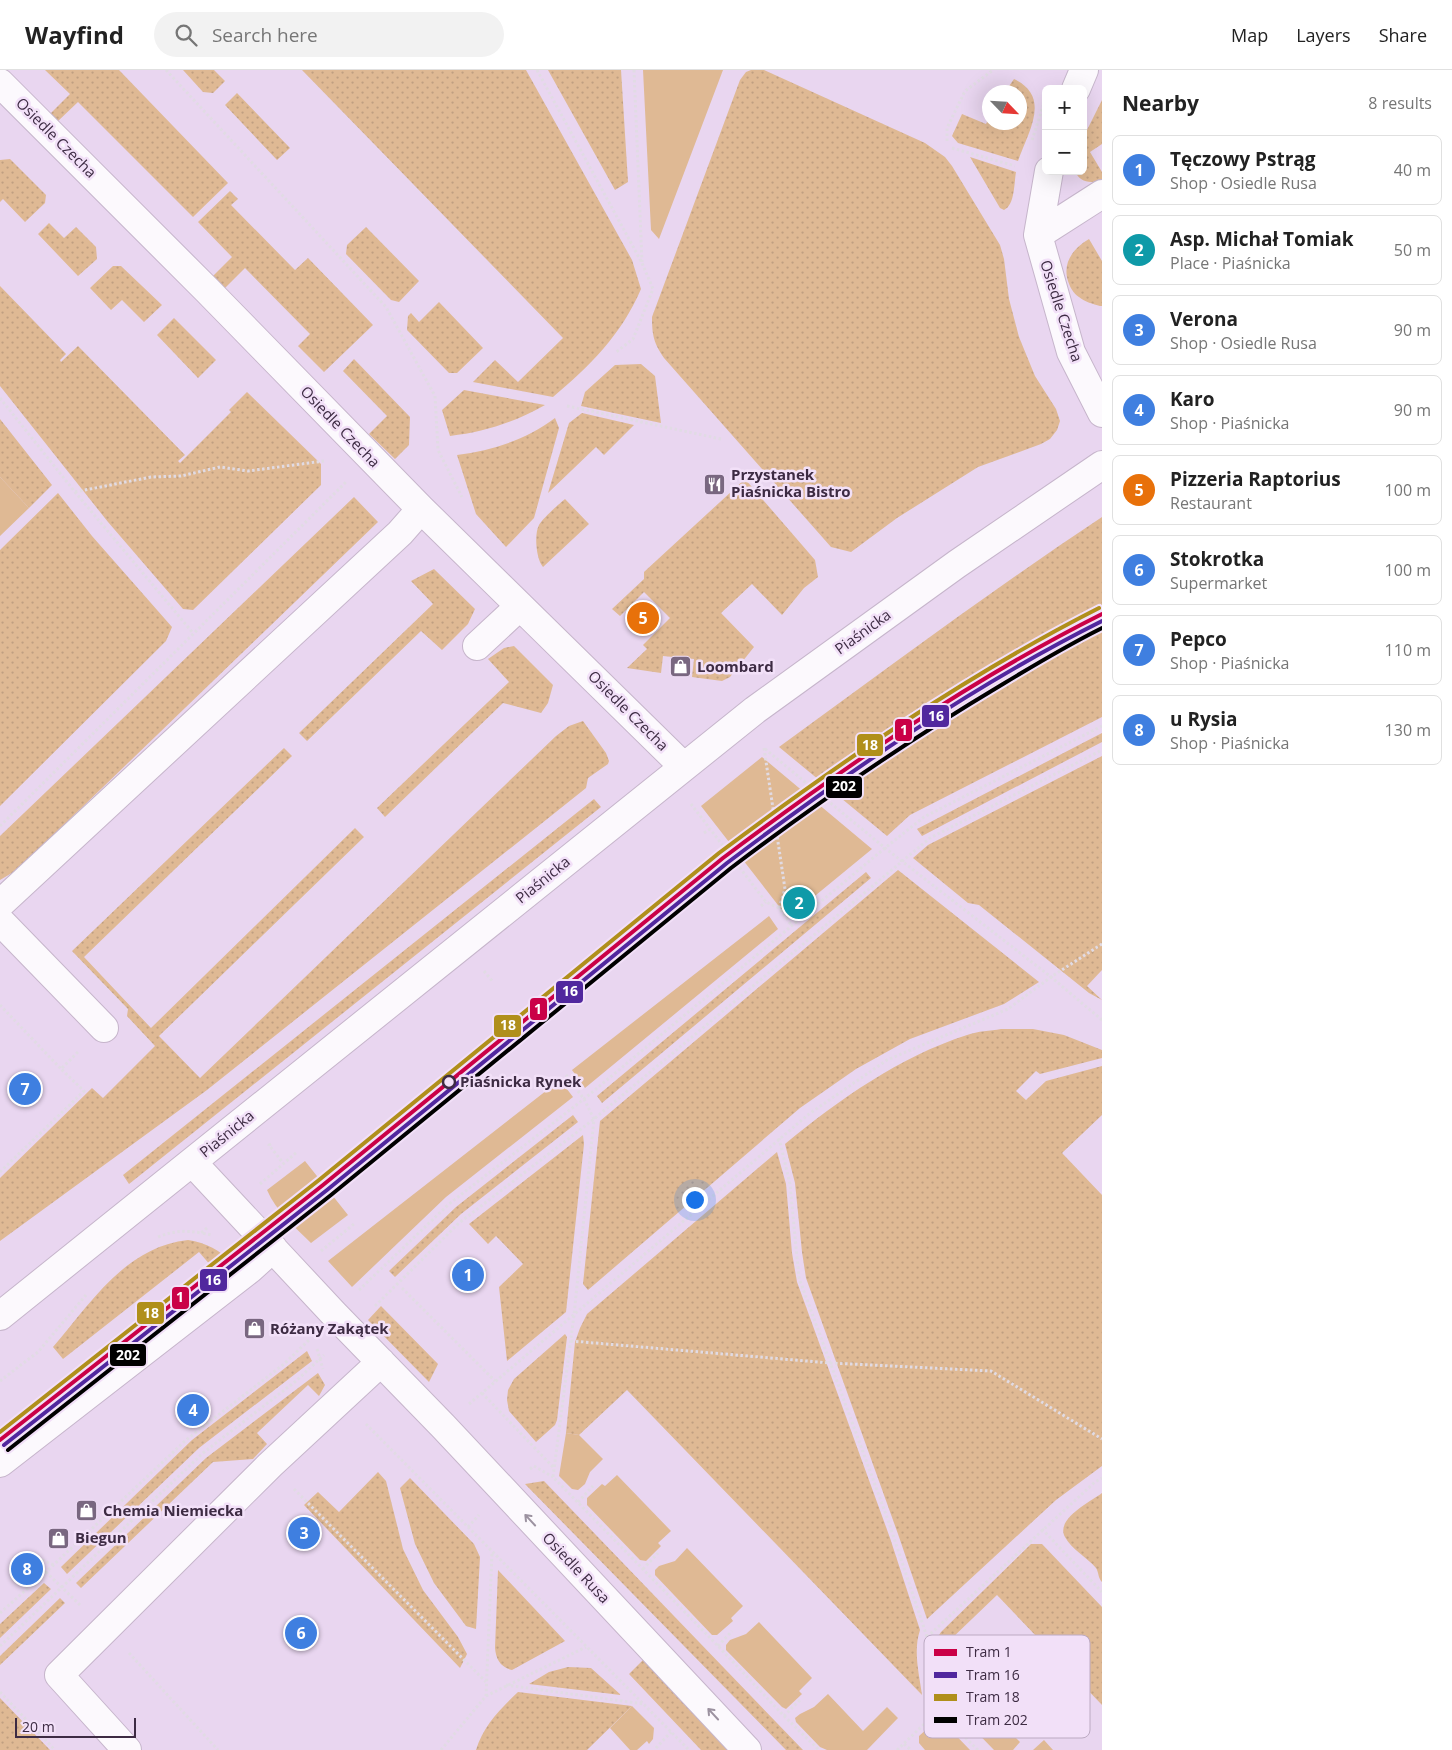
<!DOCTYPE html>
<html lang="en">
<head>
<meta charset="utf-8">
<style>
	:root { --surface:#fff; --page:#f2f2f2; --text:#222; --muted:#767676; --line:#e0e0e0; --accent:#2563eb }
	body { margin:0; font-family:"Open Sans",sans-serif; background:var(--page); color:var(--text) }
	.controls { position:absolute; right:15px; top:15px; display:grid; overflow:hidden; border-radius:8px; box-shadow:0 5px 20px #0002 }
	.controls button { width:45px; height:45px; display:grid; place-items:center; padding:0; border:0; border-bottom:1px solid var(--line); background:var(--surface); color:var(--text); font:25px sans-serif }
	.compass { position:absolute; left:982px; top:15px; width:45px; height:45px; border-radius:50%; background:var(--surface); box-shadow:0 5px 20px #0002; rotate:115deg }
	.scale { position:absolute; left:15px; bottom:12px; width:121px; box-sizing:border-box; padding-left:5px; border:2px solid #3d2b43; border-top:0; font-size:14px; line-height:18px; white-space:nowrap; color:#3d2b43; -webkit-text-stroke:4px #f2e0f8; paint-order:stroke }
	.you { position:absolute; left:694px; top:1129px; width:18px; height:18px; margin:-12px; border:4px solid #fff; border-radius:50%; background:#1a73e8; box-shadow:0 0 0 8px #1a73e833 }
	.badge { display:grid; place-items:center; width:32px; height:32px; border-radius:50%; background:var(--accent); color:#fff; font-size:16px; font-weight:700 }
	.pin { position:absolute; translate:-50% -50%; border:2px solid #fff; box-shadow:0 1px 5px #0006 }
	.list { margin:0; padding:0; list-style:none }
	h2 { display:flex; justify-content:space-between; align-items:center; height:65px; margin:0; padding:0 20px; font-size:21px }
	h2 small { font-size:16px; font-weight:400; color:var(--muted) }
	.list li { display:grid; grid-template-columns:32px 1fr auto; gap:15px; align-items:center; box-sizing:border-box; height:70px; margin:0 10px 10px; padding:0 10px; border:1px solid var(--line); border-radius:8px }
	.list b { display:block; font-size:19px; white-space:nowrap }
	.list p { margin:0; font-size:16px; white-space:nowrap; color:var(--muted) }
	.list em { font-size:16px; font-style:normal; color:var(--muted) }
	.icon { flex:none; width:28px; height:28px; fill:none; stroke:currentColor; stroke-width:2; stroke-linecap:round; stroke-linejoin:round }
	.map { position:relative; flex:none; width:1102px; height:1680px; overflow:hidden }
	header { display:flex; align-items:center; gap:30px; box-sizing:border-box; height:70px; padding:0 25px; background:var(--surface); border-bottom:1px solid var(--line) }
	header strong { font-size:24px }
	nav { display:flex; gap:28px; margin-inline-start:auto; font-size:18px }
	.search { width:350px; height:45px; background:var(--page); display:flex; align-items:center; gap:12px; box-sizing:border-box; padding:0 18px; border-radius:28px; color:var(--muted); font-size:19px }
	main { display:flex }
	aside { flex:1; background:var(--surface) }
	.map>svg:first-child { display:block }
	.grass { fill:url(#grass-dots) }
	.green { fill:#dfb994 }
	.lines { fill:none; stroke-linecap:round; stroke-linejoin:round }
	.minor-casing { stroke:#c6b5cb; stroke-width:30 }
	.path { stroke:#e1dbe4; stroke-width:3; stroke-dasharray:2.5 2.5; stroke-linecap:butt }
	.minor { stroke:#fcf9fd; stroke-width:28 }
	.tram-1-casing { stroke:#f2e0f8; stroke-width:8 }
	.tram-2-casing { stroke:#f2e0f8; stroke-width:8 }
	.tram-3-casing { stroke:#f2e0f8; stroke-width:8 }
	.tram-4-casing { stroke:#f2e0f8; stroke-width:8 }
	.tram-1 { stroke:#ca0047; stroke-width:4 }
	.tram-2 { stroke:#51279e; stroke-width:4 }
	.tram-3 { stroke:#b08f1b; stroke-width:4 }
	.tram-4 { stroke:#000; stroke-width:4 }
	.oneway { stroke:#9c92a0 }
	.stop-dot { fill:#f2e0f8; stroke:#3d2b43; stroke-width:2.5 }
	.labels { text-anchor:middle; stroke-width:5; stroke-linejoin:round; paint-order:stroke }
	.street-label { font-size:15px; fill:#3d2b43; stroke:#f2e0f8 }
	.poi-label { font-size:15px; font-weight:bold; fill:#3d2b43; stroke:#f2e0f8; text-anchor:start }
	.stop-label { font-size:15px; font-weight:bold; fill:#3d2b43; stroke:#f2e0f8; text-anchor:start }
	.key { fill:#f2e0f8; stroke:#bcaac2; stroke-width:1 }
	.key-label { font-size:14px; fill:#3d2b43 }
	.line-badge { stroke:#f2e0f8; stroke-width:2 }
	.badge-label { font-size:14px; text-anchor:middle; font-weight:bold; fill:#fff }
</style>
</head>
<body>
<header>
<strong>Wayfind</strong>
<div class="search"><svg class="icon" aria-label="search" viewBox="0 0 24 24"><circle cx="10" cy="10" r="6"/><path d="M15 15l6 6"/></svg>Search here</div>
<nav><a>Map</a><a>Layers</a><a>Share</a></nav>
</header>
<main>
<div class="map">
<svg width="1102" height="1680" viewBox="0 0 1102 1680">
	<defs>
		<pattern id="grass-dots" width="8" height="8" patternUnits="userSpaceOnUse" patternTransform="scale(1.25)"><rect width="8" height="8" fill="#dfb994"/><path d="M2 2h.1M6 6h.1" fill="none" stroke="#c09f81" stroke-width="1.8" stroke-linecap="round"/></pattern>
	</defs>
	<rect width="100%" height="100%" fill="#e9d6f0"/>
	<path class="grass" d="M45 0H119L228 113 193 147 78 32 57 52 50 44 70 24Z
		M183 0H214L225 11 213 23 203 22Z
		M302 0H526L632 190 641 219C622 264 589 297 553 327L473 312 495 290 518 312 563 268Z
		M548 0H621L628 112 615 120Z
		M751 0H764L925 73 945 87 952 96 1000 175 1004 189 1009 229 1019 267 1035 306 1056 339 1060 351 1057 360 1050 369 1041 374 978 397 897 448 851 482 831 477 664 288C654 273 652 266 652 247L740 10 746 2Z
		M1014 9C1052 27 1028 62 1018 91L958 73 952 66 962 44 986 54 989 48V52H1019V22H1005Z
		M237 23 290 78 277 90 225 35Z
		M1102 30V74L1090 82 1102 102V109C1092 115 1079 112 1075 101H1083V68Z
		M970 87 1016 102C1014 113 1015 135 1004 140L1000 138Z
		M10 89 46 125 45 133 25 152 3 129 0 132V90Z
		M230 121 238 129 231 135 295 200 308 188 373 255 324 302 298 276 310 264 245 198 224 219 212 207 232 187 198 152Z
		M49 153 64 168 76 157 96 177 97 189 78 206 38 164Z
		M366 157 419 211 399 232 391 230 346 184 347 175Z
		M1089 169 1102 191V236H1100C1093 234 1085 232 1079 227 1073 223 1070 217 1068 211 1062 192 1074 178 1089 169Z
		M113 196H121L162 235 144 252 122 230 111 240 90 218Z
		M0 216 66 284 60 290 61 292 78 276 185 385 178 391 180 393 231 342 229 340 247 322 321 394V415L193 540 183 539 108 452 0 316Z
		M439 232 483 278 457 303H449L407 260 408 246 411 243 419 252Z
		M174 248 216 290 198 308 157 265Z
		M354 289 410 347 409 375 395 389 369 364 387 346 343 301Z
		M641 294 655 306 661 353 581 336 585 322 615 295Z
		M464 320 545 335C515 352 485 362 450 366L442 340Z
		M582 343 634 355 604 385 596 377 548 423 569 353Z
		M555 348 559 358 534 448 506 477 476 444 457 385C493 380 526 370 555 348Z
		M0 349 52 415 29 438 0 407Z
		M745 409 815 490 818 507 804 518 782 545 752 514 721 543 754 577 730 607 722 611 692 607 694 589 663 586 661 603 627 598 647 579 643 575 670 548 644 522 620 546 612 539 644 509V502Z
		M58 423 92 466 172 557 166 571 0 736V480Z
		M354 427 378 452 17 800 0 810V766Z
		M565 429 589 454 543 497C536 489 534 464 539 455 542 449 559 434 565 429Z
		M1102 447V647L910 745 887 766 779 677C886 599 992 520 1102 447Z
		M434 499 475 539 468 554 442 580 421 561 307 671 299 663 433 534 411 511Z
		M514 576 553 615 548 633 541 643 503 633 385 747 377 738 509 612 488 589 504 578Z
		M583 651 606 683 609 691 608 694 588 708 586 718 207 1020 0 1171V1108L92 1018 103 1028 155 976 127 946 128 939 72 881 284 678 292 686 84 887 151 958 355 758 364 767 159 966 200 1008 556 666 569 656Z
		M1102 663V672L922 766 917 759Z
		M1102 686V900L1087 916 1102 930 1089 923 979 835 968 833 913 788 928 775Z
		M594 729 601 737 129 1114 123 1105Z
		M898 800 1039 912 1004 934 910 969 856 999 800 1038 588 1220 583 1214 600 1051Z
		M866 802 871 808 602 1033 597 1026Z
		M1001 959H1033L1064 965 1102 980V988L1040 1004 1036 1001 1016 1021 1026 1030 1046 1011 1102 996V1045L1062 1083 1102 1125V1396L1056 1430 927 1549 898 1464 806 1208 802 1182 795 1113 785 1074C840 1029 899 987 967 965 978 961 990 961 1001 959Z
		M573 1045 578 1052 461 1144 395 1207 389 1201 456 1137Z
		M583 1065 584 1074 566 1242 507 1291 499 1217 523 1194 496 1166 488 1174 469 1154Z
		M777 1082 786 1114 792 1183 797 1212 890 1468 920 1560C913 1581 919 1603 922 1625L627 1320 579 1365 566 1363 575 1272 580 1258 587 1244Z
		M188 1170C207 1173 219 1180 233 1193L218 1204 199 1182 63 1289 53 1277C91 1233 125 1177 188 1170Z
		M381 1236 438 1294 429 1312 368 1250Z
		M565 1264 567 1267 557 1350 555 1355 536 1372 509 1341 507 1330 508 1320 514 1309Z
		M307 1281 312 1291 199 1378 67 1504 61 1497 192 1370Z
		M318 1303 325 1315 319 1326 308 1315 257 1363 267 1374 253 1389 213 1392 81 1518 76 1513 206 1388Z
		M378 1402 386 1411 403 1479 423 1520 458 1567 467 1584 460 1598 304 1435 318 1422 339 1442Z
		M410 1408 474 1474 480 1487 476 1559 466 1556 434 1513 415 1474 400 1418Z
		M544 1411 803 1680H786L525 1414Z
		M1102 1423V1512C1098 1508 1099 1503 1096 1498 1088 1488 1071 1479 1065 1467 1055 1449 1090 1432 1102 1423Z
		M1031 1474H1042L1102 1537V1635L997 1525 949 1571 937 1568 941 1562Z
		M498 1500 565 1571 512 1600C500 1597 496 1589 495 1578Z
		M44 1513 51 1519 0 1568V1554Z
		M60 1528 65 1533 0 1595V1586Z
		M643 1590 730 1680H701L629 1604Z
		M568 1597 591 1598 621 1625 529 1614 549 1602Z
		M518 1622 632 1636 587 1680H476C483 1656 501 1638 518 1622Z
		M0 1628 50 1680H0Z"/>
	<path class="green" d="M643 0H723L659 169 651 160Z
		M0 407 29 438 0 466Z
		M762 687 872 779 788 848 701 736Z
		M769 846 778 859 585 1018 572 1000Z
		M560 1010 573 1027 446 1127 352 1217 328 1191Z
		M305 1091 348 1145 311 1173C295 1157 276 1141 267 1120Z
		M566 1363 579 1365 603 1389 590 1402 585 1414 578 1420 572 1419 559 1406Z
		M617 1405 671 1461 658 1473 661 1476 646 1491 640 1490 587 1435V1428L602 1414 605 1416Z
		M687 1478 743 1536 731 1548 733 1551 717 1565H712L655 1505V1500L659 1496 675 1491Z
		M759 1552 812 1608 799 1621 802 1624 786 1639 782 1637 726 1580V1575L730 1570 746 1564Z
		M985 1608 1030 1656 1016 1668 1020 1672 1013 1680H994L956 1641V1636Z
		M828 1624 863 1661 887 1637 898 1648 867 1680H827L820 1677 796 1652 795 1648 800 1644 814 1637Z
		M632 1636 654 1658 653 1669 649 1674 647 1671 637 1680H630L610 1658Z
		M936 1651H942L970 1680H925L919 1673V1666Z
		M1044 1670 1053 1680H1033Z"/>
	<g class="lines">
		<defs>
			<path id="minor" d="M0 13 207 220 421 439 684 697
				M1076 19 1084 0
				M1049 101 1038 165 1071 282 1102 343
				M1038 165 1102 124
				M477 576 520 536
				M0 834 400 463 421 439
				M0 851 104 958
				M192 1092 334 1244 443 1356 747 1680
				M0 1246 755 640 957 494 1102 395
				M0 1393 250 1199 273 1178
				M127 1680 59 1605 270 1395 381 1292"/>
		</defs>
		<use href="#minor" class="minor-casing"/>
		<path class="path" d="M166 0 386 237 435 326 438 380 462 427
			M537 0 642 193 653 219 633 269 615 283
			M634 0 642 192
			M1032 70 1044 33
			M947 71V58L965 21 993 0
			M952 78 1015 96
			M0 328 75 422 193 563
			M567 336 721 369
			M75 422 151 407 181 406 220 397 248 401 324 391
			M764 678 785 819 779 838
			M691 734 766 832 779 838 792 856
			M0 756 346 412
			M704 763 710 759
			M761 836 766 832
			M1102 874 1051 907 1102 950
			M484 901 493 912
			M0 935 61 999
			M566 1005 584 1029 594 1049 574 1245 553 1407 718 1576 784 1646 819 1680
			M779 1068 790 1114 799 1208 888 1450 927 1567
			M271 1074 269 1075 283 1093
			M0 1102 84 1021 61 999 78 982
			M260 1114 297 1082
			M207 1158 201 1163 212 1165
			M158 1167C173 1161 185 1160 201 1163
			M321 1181 354 1154
			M402 1218 495 1311
			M359 1220 449 1134 584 1029 885 778 924 747 1102 656
			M375 1236 459 1153 594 1049 930 768 1102 680
			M571 1271 830 1293 991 1301 1102 1369
			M317 1279 323 1299
			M0 1311 38 1282 86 1225
			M482 1323 553 1397
			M469 1334 809 1044 887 990 1008 939 1051 907 885 778 764 678
			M366 1354 689 1680
			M530 1399 534 1396 553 1407
			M294 1419 486 1612
			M578 1432 593 1416
			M468 1457 479 1445
			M1042 1459 1102 1522
			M42 1490 54 1495
			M643 1499 658 1483
			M46 1502 80 1535
			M0 1543 46 1502 186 1370 284 1294 310 1269
			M0 1576 203 1383 296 1311 324 1285
			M718 1576 732 1561
			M129 1583 218 1680
			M506 1615 644 1634
			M0 1622 55 1680
			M486 1626 586 1577
			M784 1646 800 1630
			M904 1674 911 1680
			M656 1678 671 1662
			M441 1680 486 1626 492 1483
			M897 1680 940 1639
			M978 1680C956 1659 934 1637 928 1606 925 1594 927 1579 927 1567L1095 1412 1102 1408"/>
		<use href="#minor" class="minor"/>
		<defs>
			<path id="tram-1" d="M0 1370 323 1115 723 788C843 698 968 611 1102 544"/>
			<path id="tram-2" d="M4 1375 327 1120 727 793C845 704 970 617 1102 551"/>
			<path id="tram-3" d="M0 1362 319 1110 719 783C839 693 965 606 1099 538"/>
			<path id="tram-4" d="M8 1380 331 1125 731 798C818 732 909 670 1003 614 1036 594 1068 575 1102 558"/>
		</defs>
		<use href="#tram-1" class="tram-1-casing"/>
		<use href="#tram-2" class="tram-2-casing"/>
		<use href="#tram-3" class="tram-3-casing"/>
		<use href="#tram-4" class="tram-4-casing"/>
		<use href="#tram-1" class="tram-1"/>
		<use href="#tram-2" class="tram-2"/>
		<use href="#tram-3" class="tram-3"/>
		<use href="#tram-4" class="tram-4"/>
	</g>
	<defs><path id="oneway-shaft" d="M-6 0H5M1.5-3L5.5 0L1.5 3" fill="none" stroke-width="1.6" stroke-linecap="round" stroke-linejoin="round" transform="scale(1.25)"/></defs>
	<g class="oneway">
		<use href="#oneway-shaft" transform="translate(530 1450) rotate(-133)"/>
		<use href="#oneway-shaft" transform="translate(713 1644) rotate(-133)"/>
	</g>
	<defs>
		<symbol id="restaurant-square" viewBox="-11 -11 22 22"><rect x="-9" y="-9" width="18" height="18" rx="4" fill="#796780" stroke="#f2e0f8"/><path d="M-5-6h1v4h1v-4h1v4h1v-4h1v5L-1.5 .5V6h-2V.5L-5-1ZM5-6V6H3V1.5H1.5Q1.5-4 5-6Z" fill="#fff"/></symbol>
		<symbol id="shop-square" viewBox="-11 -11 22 22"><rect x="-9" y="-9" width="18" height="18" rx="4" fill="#796780" stroke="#f2e0f8"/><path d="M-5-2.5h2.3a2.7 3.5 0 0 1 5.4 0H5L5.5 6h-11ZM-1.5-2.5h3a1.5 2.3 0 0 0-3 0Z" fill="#fff"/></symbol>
	</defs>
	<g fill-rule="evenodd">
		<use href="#restaurant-square" x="702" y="402" width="25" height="25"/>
		<use href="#shop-square" x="668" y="584" width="25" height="25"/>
		<use href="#shop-square" x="242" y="1246" width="25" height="25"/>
		<use href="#shop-square" x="74" y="1428" width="25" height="25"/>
		<use href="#shop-square" x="46" y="1456" width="25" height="25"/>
	</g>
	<circle class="stop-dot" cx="449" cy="1012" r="6"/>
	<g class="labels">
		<g class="street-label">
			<text transform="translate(56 68) rotate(45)" y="5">Osiedle Czecha</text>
			<text transform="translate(1061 241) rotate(72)" y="5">Osiedle Czecha</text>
			<text transform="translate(340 357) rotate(46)" y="5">Osiedle Czecha</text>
			<text transform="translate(863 562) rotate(-36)" y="5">Piaśnicka</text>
			<text transform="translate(628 641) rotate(45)" y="5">Osiedle Czecha</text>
			<text transform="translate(543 810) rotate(-39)" y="5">Piaśnicka</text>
			<text transform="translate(227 1064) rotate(-39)" y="5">Piaśnicka</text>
			<text transform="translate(576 1498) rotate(47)" y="5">Osiedle Rusa</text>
		</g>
		<g class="poi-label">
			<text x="731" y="410">Przystanek<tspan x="731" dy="17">Piaśnicka Bistro</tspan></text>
			<text x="697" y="602">Loombard</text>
			<text x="270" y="1264">Różany Zakątek</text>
			<text x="103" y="1446">Chemia Niemiecka</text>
			<text x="75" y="1473">Biegun</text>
		</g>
		<g class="stop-label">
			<text x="460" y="1017">Piaśnicka Rynek</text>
		</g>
	</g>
	<rect x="924" y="1565" width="166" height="103" rx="8" class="key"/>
	<rect x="934" y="1579" width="23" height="7" fill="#ca0047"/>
	<rect x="934" y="1602" width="23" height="6" fill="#51279e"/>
	<rect x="934" y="1624" width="23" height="7" fill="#b08f1b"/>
	<rect x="934" y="1647" width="23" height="6" fill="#000"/>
	<g class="key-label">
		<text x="966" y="1587">Tram 1</text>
		<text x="966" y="1610">Tram 16</text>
		<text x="966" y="1632">Tram 18</text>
		<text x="966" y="1655">Tram 202</text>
	</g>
	<g class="line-badge">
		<rect x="921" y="634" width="29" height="24" rx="5" fill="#51279e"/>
		<rect x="894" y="648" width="19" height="24" rx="5" fill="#ca0047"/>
		<rect x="856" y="663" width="28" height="24" rx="5" fill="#b08f1b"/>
		<rect x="825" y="705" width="38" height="24" rx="5" fill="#000"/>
		<rect x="555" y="910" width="29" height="24" rx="5" fill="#51279e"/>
		<rect x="529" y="927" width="19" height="24" rx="5" fill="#ca0047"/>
		<rect x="493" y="944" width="29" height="24" rx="5" fill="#b08f1b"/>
		<rect x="199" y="1198" width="29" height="24" rx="5" fill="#51279e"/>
		<rect x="171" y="1216" width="19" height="24" rx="5" fill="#ca0047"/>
		<rect x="136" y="1231" width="29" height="24" rx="5" fill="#b08f1b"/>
		<rect x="109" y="1273" width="38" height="24" rx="5" fill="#000"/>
	</g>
	<g class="badge-label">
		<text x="936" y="651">16</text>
		<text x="904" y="665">1</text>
		<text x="870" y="680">18</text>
		<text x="844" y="721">202</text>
		<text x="570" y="926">16</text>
		<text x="538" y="944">1</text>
		<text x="508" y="960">18</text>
		<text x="213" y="1215">16</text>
		<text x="180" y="1232">1</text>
		<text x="151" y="1248">18</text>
		<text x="128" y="1290">202</text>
	</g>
</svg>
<div class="controls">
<button>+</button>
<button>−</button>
</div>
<svg class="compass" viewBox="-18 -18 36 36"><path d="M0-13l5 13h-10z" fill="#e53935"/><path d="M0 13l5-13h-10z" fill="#767676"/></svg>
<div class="scale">20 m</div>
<div class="you"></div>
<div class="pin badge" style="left:468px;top:1205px;background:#3f7fe0">1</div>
<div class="pin badge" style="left:799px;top:833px;background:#0f9aa8">2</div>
<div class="pin badge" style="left:304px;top:1463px;background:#3f7fe0">3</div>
<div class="pin badge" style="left:193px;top:1340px;background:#3f7fe0">4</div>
<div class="pin badge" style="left:643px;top:548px;background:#e8710a">5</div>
<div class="pin badge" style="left:301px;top:1563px;background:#3f7fe0">6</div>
<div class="pin badge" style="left:25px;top:1019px;background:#3f7fe0">7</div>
<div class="pin badge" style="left:27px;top:1499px;background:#3f7fe0">8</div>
</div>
<aside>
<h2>Nearby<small>8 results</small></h2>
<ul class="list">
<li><span class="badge" style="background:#3f7fe0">1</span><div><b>Tęczowy Pstrąg</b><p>Shop · Osiedle Rusa</p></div><em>40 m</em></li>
<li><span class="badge" style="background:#0f9aa8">2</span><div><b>Asp. Michał Tomiak</b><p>Place · Piaśnicka</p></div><em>50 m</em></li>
<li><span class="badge" style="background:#3f7fe0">3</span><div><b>Verona</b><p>Shop · Osiedle Rusa</p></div><em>90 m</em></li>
<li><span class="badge" style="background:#3f7fe0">4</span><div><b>Karo</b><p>Shop · Piaśnicka</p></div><em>90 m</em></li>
<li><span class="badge" style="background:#e8710a">5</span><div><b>Pizzeria Raptorius</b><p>Restaurant</p></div><em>100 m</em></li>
<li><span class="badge" style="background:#3f7fe0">6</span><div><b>Stokrotka</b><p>Supermarket</p></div><em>100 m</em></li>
<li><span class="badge" style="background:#3f7fe0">7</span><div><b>Pepco</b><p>Shop · Piaśnicka</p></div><em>110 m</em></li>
<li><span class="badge" style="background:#3f7fe0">8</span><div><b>u Rysia</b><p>Shop · Piaśnicka</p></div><em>130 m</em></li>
</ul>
</aside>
</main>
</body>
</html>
